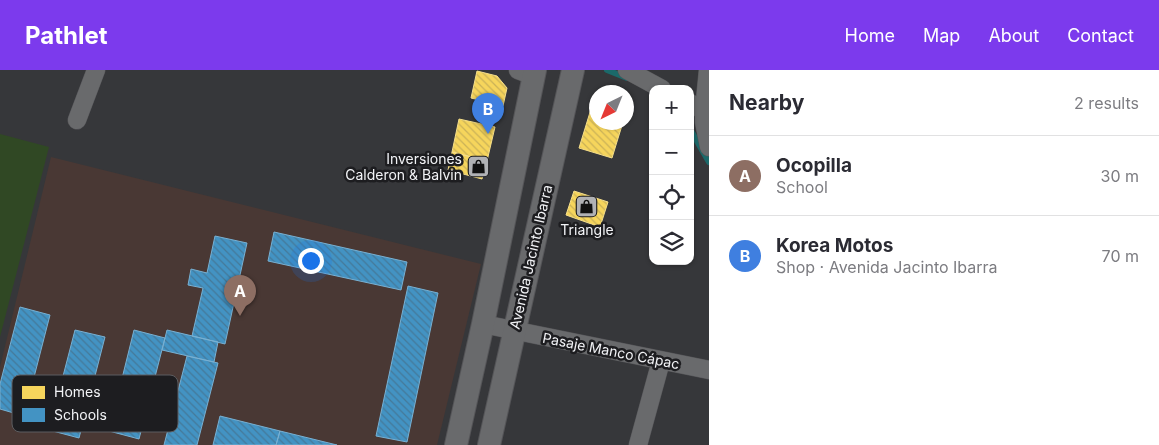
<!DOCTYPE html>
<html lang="en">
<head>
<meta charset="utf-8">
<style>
	:root { --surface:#fff; --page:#f2f2f3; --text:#2b2b33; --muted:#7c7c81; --line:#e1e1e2; --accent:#7c3aed }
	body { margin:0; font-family:Inter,sans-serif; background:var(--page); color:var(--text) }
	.controls { position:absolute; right:15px; top:15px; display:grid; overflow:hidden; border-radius:10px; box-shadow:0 1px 4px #0004 }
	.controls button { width:45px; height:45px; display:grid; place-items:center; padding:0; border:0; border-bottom:1px solid var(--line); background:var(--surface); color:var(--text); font:25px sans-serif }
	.compass { position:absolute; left:589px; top:15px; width:45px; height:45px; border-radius:50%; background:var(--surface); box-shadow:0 1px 4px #0004; rotate:223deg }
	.you { position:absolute; left:310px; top:190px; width:18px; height:18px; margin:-12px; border:4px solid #fff; border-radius:50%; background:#1a73e8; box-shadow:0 0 0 8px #1a73e833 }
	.badge { display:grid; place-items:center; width:32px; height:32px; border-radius:50%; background:var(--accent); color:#fff; font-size:16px; font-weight:700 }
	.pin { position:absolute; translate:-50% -41px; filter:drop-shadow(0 1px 2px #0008) }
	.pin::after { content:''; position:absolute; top:26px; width:18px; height:15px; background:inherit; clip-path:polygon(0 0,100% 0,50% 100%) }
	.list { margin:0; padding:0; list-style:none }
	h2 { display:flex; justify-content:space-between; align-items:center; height:65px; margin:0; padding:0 20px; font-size:21px }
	h2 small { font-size:16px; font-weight:400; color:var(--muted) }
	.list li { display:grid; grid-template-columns:32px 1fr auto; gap:15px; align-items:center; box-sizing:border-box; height:80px; padding:0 20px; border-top:1px solid var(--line) }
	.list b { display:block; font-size:19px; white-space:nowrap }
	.list p { margin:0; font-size:16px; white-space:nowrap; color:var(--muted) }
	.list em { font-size:16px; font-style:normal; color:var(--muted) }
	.icon { flex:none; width:28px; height:28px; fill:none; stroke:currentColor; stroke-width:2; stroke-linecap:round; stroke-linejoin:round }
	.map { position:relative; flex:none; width:709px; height:375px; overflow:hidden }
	header { display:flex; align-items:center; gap:30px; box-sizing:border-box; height:70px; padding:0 25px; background:var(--accent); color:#fff }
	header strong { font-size:24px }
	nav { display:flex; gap:28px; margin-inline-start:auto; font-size:18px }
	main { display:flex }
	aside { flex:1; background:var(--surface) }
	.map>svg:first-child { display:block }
	.education { fill:#493834 }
	.pitch { fill:#304824 }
	.homes { fill:url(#homes-back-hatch); stroke:#f5de8a }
	.schools { fill:url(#schools-back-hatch); stroke:#78b0d2 }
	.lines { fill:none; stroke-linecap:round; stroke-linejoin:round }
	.stream { stroke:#1b696a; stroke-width:6 }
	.minor-casing { stroke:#555558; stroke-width:19 }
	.tertiary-casing { stroke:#555558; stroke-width:24 }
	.minor { stroke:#696a6c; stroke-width:18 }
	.tertiary { stroke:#696a6c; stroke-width:22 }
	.labels { text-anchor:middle; stroke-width:5; stroke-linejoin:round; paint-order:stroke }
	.poi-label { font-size:14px; fill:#f2f3f6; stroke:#1d1d20; text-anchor:end }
	.street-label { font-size:14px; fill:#f2f3f6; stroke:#1d1d20 }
	.key { fill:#1d1d20; stroke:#5d5d60; stroke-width:1 }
	.key-label { font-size:14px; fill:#f2f3f6 }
</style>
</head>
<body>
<header>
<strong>Pathlet</strong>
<nav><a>Home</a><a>Map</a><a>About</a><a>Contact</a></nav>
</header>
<main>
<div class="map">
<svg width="709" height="375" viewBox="0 0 709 375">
	<defs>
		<pattern id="homes-back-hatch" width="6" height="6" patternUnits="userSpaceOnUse" patternTransform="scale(1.25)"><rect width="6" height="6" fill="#f6d55c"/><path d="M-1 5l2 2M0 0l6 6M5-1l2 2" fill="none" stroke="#cbb258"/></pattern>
		<pattern id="schools-back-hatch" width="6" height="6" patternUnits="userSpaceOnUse" patternTransform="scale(1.25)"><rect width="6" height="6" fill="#4393c3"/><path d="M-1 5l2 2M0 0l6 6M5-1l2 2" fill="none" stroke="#457999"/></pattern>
	</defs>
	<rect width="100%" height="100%" fill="#36373a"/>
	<path class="education" d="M51 87 481 194 437 375H0V297Z"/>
	<path class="pitch" d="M0 64 49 77 0 267Z"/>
	<path class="homes" d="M477 1 497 6 507 18 503 36 471 28Z
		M591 39 596 41V52H623L612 88 579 78Z
		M459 49 495 57 487 91 452 82Z
		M452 82 487 91 482 109 448 100Z
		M574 121 608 132 600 157 566 145Z"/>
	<path class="schools" d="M274 162 407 192 401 220 268 191Z
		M215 166 247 173 225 274 192 266 203 218 188 215 191 199 207 203Z
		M408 216 438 223 407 372 376 366Z
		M20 237 50 245 24 346 0 339V314Z
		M75 260 105 267 79 368 49 360Z
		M134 260 165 268 139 369 109 361Z
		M167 260 218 272 214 292 162 280Z
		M187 286 218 293 197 375H164Z
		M220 346 280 361 276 375H213Z
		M280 361 337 375H276Z"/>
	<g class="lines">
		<path class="stream" d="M607 0 627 8
			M690 59 709 92"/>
		<defs>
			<path id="minor" d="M518 0 534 6
				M627 0 662 19
				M690 33 704 41V52L709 77
				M704 41 708 0
				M77 50 96 0
				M483 254 709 300
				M638 375 661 291"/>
			<path id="tertiary" d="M456 375 483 254 535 0
				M489 375 573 0"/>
		</defs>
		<use href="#minor" class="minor-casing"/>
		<use href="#tertiary" class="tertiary-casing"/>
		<use href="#minor" class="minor"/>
		<use href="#tertiary" class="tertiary"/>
	</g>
	<defs>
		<symbol id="shop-square" viewBox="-11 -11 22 22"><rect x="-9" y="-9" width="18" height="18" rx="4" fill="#b0b1b4" stroke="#1d1d20"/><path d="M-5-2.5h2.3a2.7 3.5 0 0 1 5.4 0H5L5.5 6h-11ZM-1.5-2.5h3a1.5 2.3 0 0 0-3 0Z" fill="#111"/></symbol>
	</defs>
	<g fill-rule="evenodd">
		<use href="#shop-square" x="466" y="84" width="25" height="25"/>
		<use href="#shop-square" x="574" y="124" width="25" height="25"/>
	</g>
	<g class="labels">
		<g class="poi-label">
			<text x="462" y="94">Inversiones<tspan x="462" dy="16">Calderon &amp; Balvin</tspan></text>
			<text x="587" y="165" text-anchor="middle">Triangle</text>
		</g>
		<g class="street-label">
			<text transform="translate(531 187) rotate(-77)" y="5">Avenida Jacinto Ibarra</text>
			<text transform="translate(611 281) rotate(11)" y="5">Pasaje Manco Cápac</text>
		</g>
	</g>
	<rect x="12" y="305" width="166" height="57" rx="8" class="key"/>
	<rect x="22" y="316" width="23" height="13" fill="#f6d55c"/>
	<rect x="22" y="338" width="23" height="14" fill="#4393c3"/>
	<g class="key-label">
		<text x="54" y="327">Homes</text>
		<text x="54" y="350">Schools</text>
	</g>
</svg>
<div class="controls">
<button>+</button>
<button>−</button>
<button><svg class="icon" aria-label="locate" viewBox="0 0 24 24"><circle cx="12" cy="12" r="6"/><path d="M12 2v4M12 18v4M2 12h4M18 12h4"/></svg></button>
<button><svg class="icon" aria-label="layers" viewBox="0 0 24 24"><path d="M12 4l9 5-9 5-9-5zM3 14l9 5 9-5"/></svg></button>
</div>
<svg class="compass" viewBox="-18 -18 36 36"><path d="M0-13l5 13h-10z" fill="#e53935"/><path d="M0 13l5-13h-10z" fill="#7c7c81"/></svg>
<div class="you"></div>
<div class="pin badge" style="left:240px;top:246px;background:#8d6e63">A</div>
<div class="pin badge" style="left:488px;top:64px;background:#3f7fe0">B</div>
</div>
<aside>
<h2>Nearby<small>2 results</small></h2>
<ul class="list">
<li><span class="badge" style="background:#8d6e63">A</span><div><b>Ocopilla</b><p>School</p></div><em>30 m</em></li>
<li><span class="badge" style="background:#3f7fe0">B</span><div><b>Korea Motos</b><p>Shop · Avenida Jacinto Ibarra</p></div><em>70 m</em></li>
</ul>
</aside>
</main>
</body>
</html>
